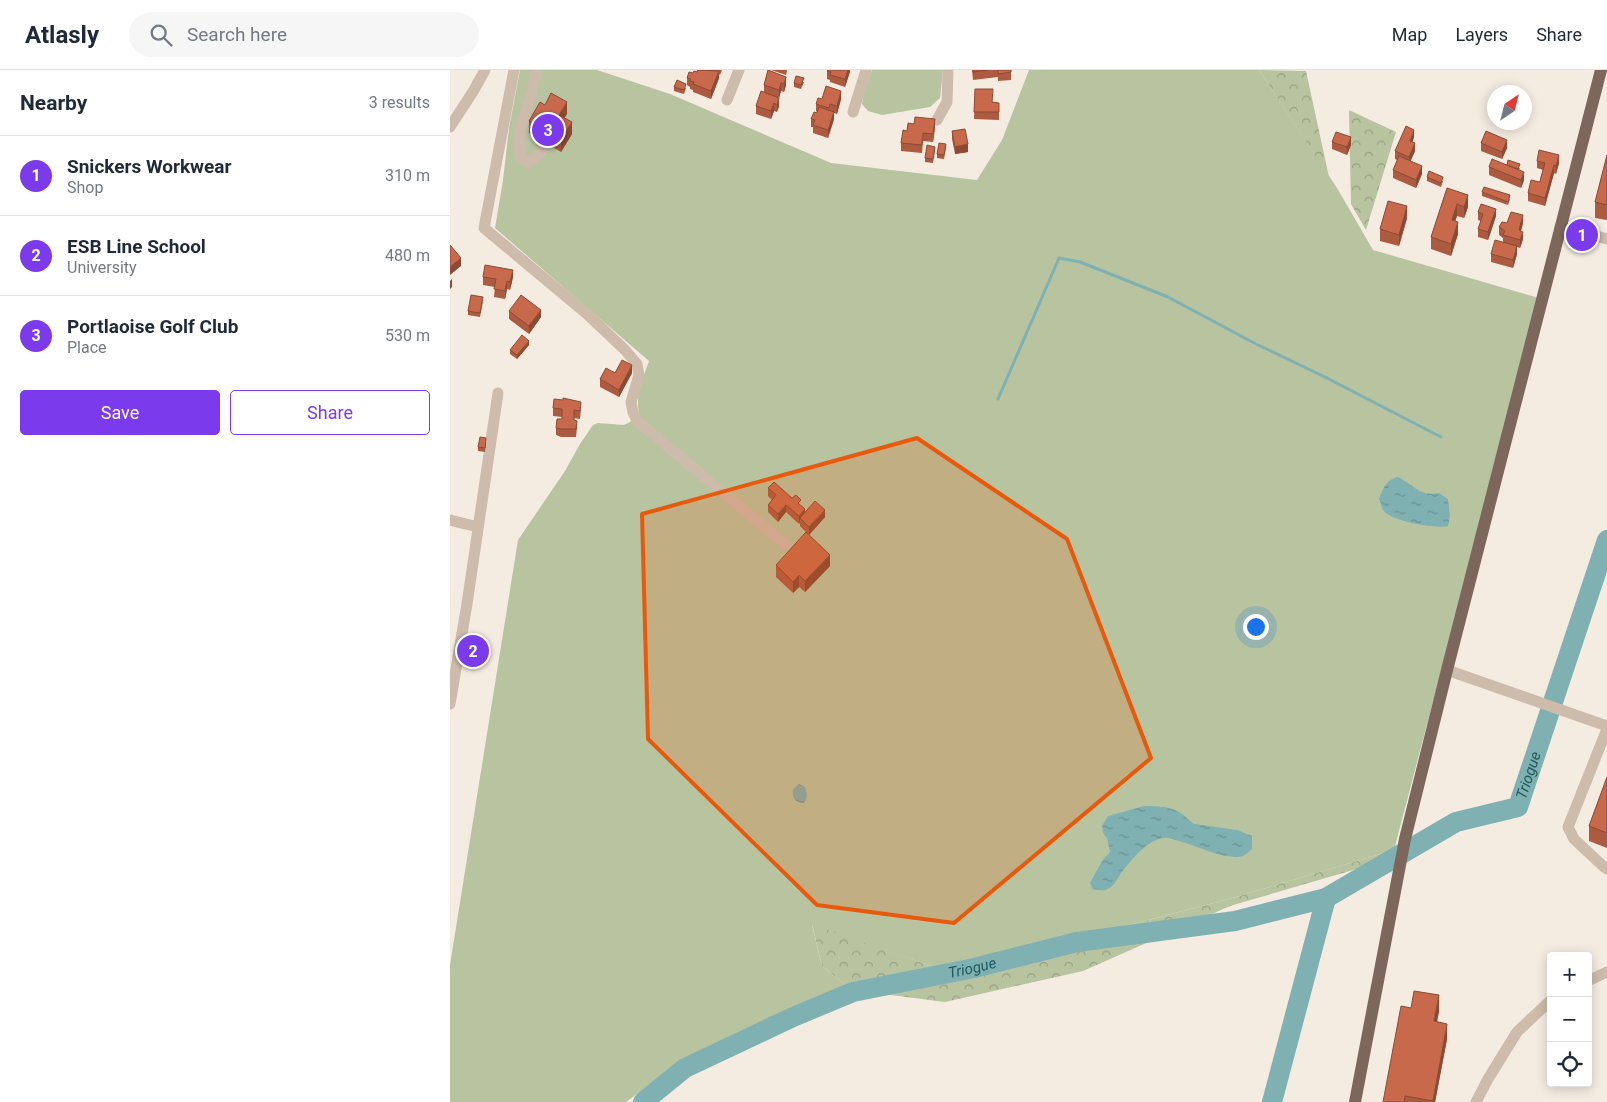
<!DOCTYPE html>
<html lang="en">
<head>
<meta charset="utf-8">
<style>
	:root { --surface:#fff; --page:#f6f6f7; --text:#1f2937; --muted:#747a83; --line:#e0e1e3; --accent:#7c3aed }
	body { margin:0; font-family:Roboto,sans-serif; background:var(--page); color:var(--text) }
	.controls { position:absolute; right:15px; bottom:15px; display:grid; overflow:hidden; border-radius:5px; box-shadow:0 2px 12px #0003 }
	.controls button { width:45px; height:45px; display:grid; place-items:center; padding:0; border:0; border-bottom:1px solid var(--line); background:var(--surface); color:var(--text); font:25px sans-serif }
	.compass { position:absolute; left:1037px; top:15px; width:45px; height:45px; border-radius:50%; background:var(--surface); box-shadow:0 2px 12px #0003; rotate:35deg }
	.you { position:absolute; left:805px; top:556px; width:18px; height:18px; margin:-12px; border:4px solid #fff; border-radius:50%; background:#1a73e8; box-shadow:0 0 0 8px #1a73e833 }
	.badge { display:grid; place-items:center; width:32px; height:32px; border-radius:50%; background:var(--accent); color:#fff; font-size:16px; font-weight:700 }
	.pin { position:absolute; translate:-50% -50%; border:2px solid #fff; box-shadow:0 1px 5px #0006 }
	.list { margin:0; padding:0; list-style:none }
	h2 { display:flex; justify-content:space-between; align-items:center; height:65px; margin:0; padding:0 20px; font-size:21px }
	h2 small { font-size:16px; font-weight:400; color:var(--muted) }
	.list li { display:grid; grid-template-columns:32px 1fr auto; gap:15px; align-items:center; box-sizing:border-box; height:80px; padding:0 20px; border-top:1px solid var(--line) }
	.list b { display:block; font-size:19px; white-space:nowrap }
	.list p { margin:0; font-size:16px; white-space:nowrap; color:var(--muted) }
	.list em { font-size:16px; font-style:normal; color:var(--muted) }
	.actions { display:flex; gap:10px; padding:15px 20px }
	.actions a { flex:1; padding:11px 0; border:1px solid var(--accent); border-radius:5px; text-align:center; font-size:18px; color:var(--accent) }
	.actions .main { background:var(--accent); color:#fff }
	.icon { flex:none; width:28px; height:28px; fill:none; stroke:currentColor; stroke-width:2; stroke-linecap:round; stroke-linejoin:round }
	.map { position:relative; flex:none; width:1157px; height:1032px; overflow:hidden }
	header { display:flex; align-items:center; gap:30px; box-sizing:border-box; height:70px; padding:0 25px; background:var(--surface); border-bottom:1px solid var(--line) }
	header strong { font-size:24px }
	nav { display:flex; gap:28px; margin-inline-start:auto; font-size:18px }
	.search { width:350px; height:45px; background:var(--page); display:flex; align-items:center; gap:12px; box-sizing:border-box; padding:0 18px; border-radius:28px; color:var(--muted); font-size:19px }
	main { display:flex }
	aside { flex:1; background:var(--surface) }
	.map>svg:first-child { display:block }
	.grass { fill:#b8c4a0 }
	.forest { fill:url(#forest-crowns) }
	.water { fill:url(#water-ripples) }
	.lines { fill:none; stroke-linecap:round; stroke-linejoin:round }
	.stream { stroke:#7fb0b2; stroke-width:3 }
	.river { stroke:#7fb0b2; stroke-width:20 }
	.minor { stroke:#cdbbac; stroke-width:11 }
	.major { stroke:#7d675c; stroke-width:12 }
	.wall { fill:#ac5a40 }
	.shaded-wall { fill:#8c4a34 }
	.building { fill:#c8694b; stroke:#8c4a34 }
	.marked { fill:#e8590c; fill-opacity:0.2; stroke:#e8590c; stroke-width:4; stroke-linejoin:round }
	.labels { text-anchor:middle; stroke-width:4; stroke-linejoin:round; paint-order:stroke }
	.water-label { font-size:15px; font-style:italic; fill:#1f5a5e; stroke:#fbf5ee }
</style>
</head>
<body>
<header>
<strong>Atlasly</strong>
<div class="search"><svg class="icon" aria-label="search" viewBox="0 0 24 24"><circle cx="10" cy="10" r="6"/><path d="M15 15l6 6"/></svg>Search here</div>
<nav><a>Map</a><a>Layers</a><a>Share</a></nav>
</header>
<main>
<aside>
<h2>Nearby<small>3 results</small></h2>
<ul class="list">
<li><span class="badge">1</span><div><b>Snickers Workwear</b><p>Shop</p></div><em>310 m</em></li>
<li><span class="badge">2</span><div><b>ESB Line School</b><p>University</p></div><em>480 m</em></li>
<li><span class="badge">3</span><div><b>Portlaoise Golf Club</b><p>Place</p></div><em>530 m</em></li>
</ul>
<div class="actions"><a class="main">Save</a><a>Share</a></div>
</aside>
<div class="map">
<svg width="1157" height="1032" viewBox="0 0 1157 1032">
	<defs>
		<pattern id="forest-crowns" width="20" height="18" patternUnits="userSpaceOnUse" patternTransform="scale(1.25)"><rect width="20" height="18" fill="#b8c4a0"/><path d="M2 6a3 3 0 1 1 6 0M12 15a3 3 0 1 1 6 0" fill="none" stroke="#97a083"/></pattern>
		<pattern id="water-ripples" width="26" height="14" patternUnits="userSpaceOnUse" patternTransform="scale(1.25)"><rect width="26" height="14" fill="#7fb0b2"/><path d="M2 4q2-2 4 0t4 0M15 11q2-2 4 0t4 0" fill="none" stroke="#699091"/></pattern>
	</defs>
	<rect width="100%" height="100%" fill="#f4ebe1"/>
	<path class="grass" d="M70 0H147L220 24 381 93 527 110 552 70 579 0H809L887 118 923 180 1089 228 944 780 779 829 633 867 490 899 362 855 372 896 402 920 229 993 176 1032H0V895L68 470 115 401 130 374 143 355 148 353 174 355 180 352 189 343C185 324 193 309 199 291L45 158 53 110 59 58Z
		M422 0H493L490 28 480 37 432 45 418 41 412 34 414 22Z"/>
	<path class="forest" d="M809 0 856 1 879 107Z
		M899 40 946 62 916 160 901 134Z
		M944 780 941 789 780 836 633 901 495 932 402 920 372 896 362 854 490 899 633 867 779 829Z"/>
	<path class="water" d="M948 407C964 415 970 427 989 423L998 429 1000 446 998 456C985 459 940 451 933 440 931 436 931 432 929 429 934 418 935 410 948 407Z
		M349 714 355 717C357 723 358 727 354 733 345 733 342 727 343 719Z
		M694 736C707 736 721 736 732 744 737 747 740 752 745 754L787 760 802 766V779C799 781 796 785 793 786 775 791 744 774 725 770 722 769 717 767 714 768 698 770 685 786 675 798 665 810 663 825 643 819L640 813 652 791 660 782 657 768 653 763 652 756 658 746Z"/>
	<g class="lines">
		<path class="stream" d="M548 329 609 188 630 192 718 227 806 274 875 307 991 367"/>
		<g class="river">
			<path id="s1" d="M193 1032 235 998 343 947 403 922 524 898 627 872 785 851 876 828 1006 752 1068 737 1157 470"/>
			<path d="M822 1032 876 828"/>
		</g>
		<path class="minor" d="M64 0 34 158 137 244 175 280 187 294 189 305 181 332 183 342 187 351 336 475
			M86 0C85 29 63 59 71 88L79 93 92 81
			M277 30 289 0
			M403 42 416 0
			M487 50 497 32 498 0
			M0 57 24 20 35 0
			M1110 157 1157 169
			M0 450 28 457
			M997 600 1157 656
			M0 634 17 534 48 323
			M1157 659 1118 757 1124 769 1154 797 1157 799
			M1138 911 1157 902
			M1026 1032 1038 1009 1067 962 1101 930"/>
		<path class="major" d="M905 1032 955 769 997 600 1151 0"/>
	</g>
	<path class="wall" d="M248 0H272L270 5 269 4V8L261 29 243 22V20L240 19V17L237 15V8L243 3 247 2Z
		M318 0 336 15 334 22 331 21 329 28 320 25 329 36 327 42 324 41 321 49 306 44V36L314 22V15Z
		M321 0H337L336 5Z
		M377 0H400L395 17 380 12V10L377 9Z
		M522 0H561V10L548 11V7L523 10Z
		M354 12 351 19 344 17V13Z
		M224 17 236 18 234 24 224 21Z
		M525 19 543 32 549 33V50L524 49Z
		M372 29H391L387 44 384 43V49L378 68 363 63V57H361V49L367 42 366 41V34Z
		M95 35 117 44 114 48 122 64 111 82 79 63V51Z
		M485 57 483 72 473 71 472 83 451 81V73L457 61Z
		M502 61 518 82 505 84 502 69Z
		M964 67 962 73 965 81 960 91 972 104 966 118 943 108V100L947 90 945 89V81Z
		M882 72 901 75 897 85 882 79Z
		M1031 73 1057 78 1052 89 1031 81Z
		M496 78 494 89 487 88V84Z
		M485 80 483 93 475 92V88Z
		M1157 85V150L1145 148V132Z
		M1087 91 1109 93 1106 104 1104 103 1095 136 1078 131V123L1090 112 1093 100 1087 98Z
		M1057 95 1070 98 1069 100 1074 110 1071 118 1039 105V97Z
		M977 107 993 111 991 117 977 111Z
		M997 118 1018 137 1014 148 1007 146 1005 151 1008 164 1001 186 981 179V167Z
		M1032 122 1060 129 1058 135 1032 126Z
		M1028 142 1046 146 1038 170 1028 167V159L1031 151 1028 150Z
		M957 148 949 176 930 171V159Z
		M1057 153H1073L1071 161 1073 169 1070 178 1067 177V184L1063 198 1041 192V184L1053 172V168L1049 165V157Z
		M33 207H63L60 220 57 219 55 229 44 227 45 217 33 215Z
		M33 231 30 247 18 245V241Z
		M59 241 91 247 79 264 59 249Z
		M79 275 67 289 60 284V280Z
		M165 303H182L169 327 150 317V309Z
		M103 338 131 339 130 349 124 348V350L127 358 126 367H111L106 365V358L112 349V347L103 346Z
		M36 372 35 382 28 381V377Z
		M318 418 351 436 355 443 375 447 359 465 350 456V452L349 454 336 442 328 452 318 442V435L322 430 318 426Z
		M326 495 380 496 355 522 349 517 343 523 326 507Z
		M1157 707V778L1139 771V756Z
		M961 938 989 941 987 952 997 969 985 1032H933Z"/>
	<path class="shaded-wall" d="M398 0H400V2L395 17V9Z
		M269 1V8L261 29V21Z
		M336 7V15L334 22V14Z
		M331 13V21L329 28V20Z
		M391 21V29L387 44V36Z
		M329 28V36L327 42V35Z
		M117 32V44L109 56V45Z
		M324 33V41L321 49V41Z
		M384 42V49L378 68V60Z
		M485 49V57L483 72V64Z
		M122 52V64L111 82V70Z
		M964 60V67L960 79V71Z
		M901 67V75L897 85V77Z
		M1057 70V78L1052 89V82Z
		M965 73V81L959 95V87Z
		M518 74V82L505 84V77Z
		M1109 85V93L1106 104V96Z
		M1104 95V103L1095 136V128Z
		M972 96V104L966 118V110Z
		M1074 102V110L1071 118V110Z
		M1018 125V137L1014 148V137Z
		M1007 134V146L1002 161V150Z
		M957 136V148L949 176V165Z
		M1046 139V146L1038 170V162Z
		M1073 145V153L1069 168V160Z
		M1008 152V164L1001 186V174Z
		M1073 162V169L1070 178V170Z
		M1067 176V184L1063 198V190Z
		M11 188V196L0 205V197Z
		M63 200V207L60 220V212Z
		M2 209V217L0 219V211Z
		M57 211V219L55 229V221Z
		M91 240V247L79 264V256Z
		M79 271V275L67 289V285Z
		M182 295V303L169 327V320Z
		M336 435V442L328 452V444Z
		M355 439V447L350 448V452L349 454V446Z
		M375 440V447L359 465V457Z
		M380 485V496L355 522V511Z
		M349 505V517L343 523V512Z
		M989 925V941L984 967V951Z
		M997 954V969L985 1032H983Z"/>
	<path class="building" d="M248 0 269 1 261 21 243 14 244 12 240 11 241 9 237 8 239 2 243 3 244 1 247 2Z
		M318 0 336 7 334 14 331 13 329 20 314 15Z
		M378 0H398L395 9 380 5 381 2 377 1Z
		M523 0H538L523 2Z
		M548 0H561V2L548 4Z
		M346 6 354 8 351 15 344 13Z
		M227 10 236 14 234 20 224 17Z
		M376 16 391 21 387 36 380 34 379 38 366 34 368 28 372 29Z
		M525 19H543L542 32 549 33V42H524Z
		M311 21 329 28 327 35 324 33 321 41 306 36Z
		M101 23 117 32 109 45 122 52 111 70 79 51 90 32 95 35Z
		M369 37 384 42 378 60 363 55 365 50 361 49 364 42 367 43Z
		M465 47 485 49 483 64 473 63 472 75 451 73 453 60 457 61 458 53 464 54Z
		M956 56 964 60 960 71 965 73 959 87 945 81Z
		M515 59 518 74 505 77 502 61Z
		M1036 61 1057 70 1052 82 1031 73Z
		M886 62 901 67 897 77 882 72Z
		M489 73 496 74 494 85 487 84Z
		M477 75 485 77 483 89 475 88Z
		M1089 80 1109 85 1106 96 1104 95 1095 128 1078 123 1081 110 1090 112 1091 107 1095 93 1087 91Z
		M1157 85V135L1145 132Z
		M949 86 972 96 966 110 943 100Z
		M1042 89 1074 102 1071 110 1039 97Z
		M1058 90 1070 94 1068 99 1057 95Z
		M979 101 993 107 991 113 977 107Z
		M1034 117 1060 125 1058 132 1032 122Z
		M997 118 1018 125 1014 137 1007 134 1002 150 1008 152 1001 174 981 167Z
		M938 131 957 136 949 165 930 159Z
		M1031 134 1046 139 1038 162 1028 159 1033 144 1028 142Z
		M1061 142 1073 145 1069 160 1073 162 1070 170 1053 165 1055 161 1049 157 1052 152 1057 153Z
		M1045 170 1067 176 1063 190 1041 184Z
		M0 175 11 188 0 197Z
		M35 195 63 200 60 212 57 211 55 221 44 219 46 209 33 207Z
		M21 225 33 227 30 243 18 241Z
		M71 225 91 240 79 256 59 241Z
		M72 265 79 271 67 285 60 280Z
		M172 290 182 295 169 320 150 309 156 298 165 303Z
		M113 328 131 332 130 341 124 340V350L127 351 126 359H111L106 358 107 349H112V339L103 338 104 329 113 330Z
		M30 367 36 368 35 378 28 377Z
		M324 412 342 428 346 425 351 430 348 433 355 439 349 446 336 435 328 444 318 435 326 425 318 418Z
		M365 431 375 440 359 457 350 448Z
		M356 462 380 485 355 511 349 505 343 512 326 495Z
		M1157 707V763L1139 756Z
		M964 921 989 925 984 951 997 954 983 1031 955 1026 954 1032H933L951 936 961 938Z"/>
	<path class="marked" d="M467 368 617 469 701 688 504 853 367 835 198 669 192 444Z"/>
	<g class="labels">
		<g class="water-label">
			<text dy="5" stroke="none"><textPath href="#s1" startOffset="969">Triogue</textPath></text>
			<text dy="5" stroke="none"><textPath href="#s1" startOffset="360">Triogue</textPath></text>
		</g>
	</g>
</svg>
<div class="controls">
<button>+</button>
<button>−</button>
<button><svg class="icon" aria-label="locate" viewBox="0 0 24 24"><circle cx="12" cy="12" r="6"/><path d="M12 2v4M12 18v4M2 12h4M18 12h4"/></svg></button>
</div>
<svg class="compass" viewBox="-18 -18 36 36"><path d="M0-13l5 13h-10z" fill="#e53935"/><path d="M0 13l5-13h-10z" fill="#747a83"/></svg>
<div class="you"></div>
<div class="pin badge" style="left:1132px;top:165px">1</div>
<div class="pin badge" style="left:23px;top:581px">2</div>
<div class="pin badge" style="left:98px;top:60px">3</div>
</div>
</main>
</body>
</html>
